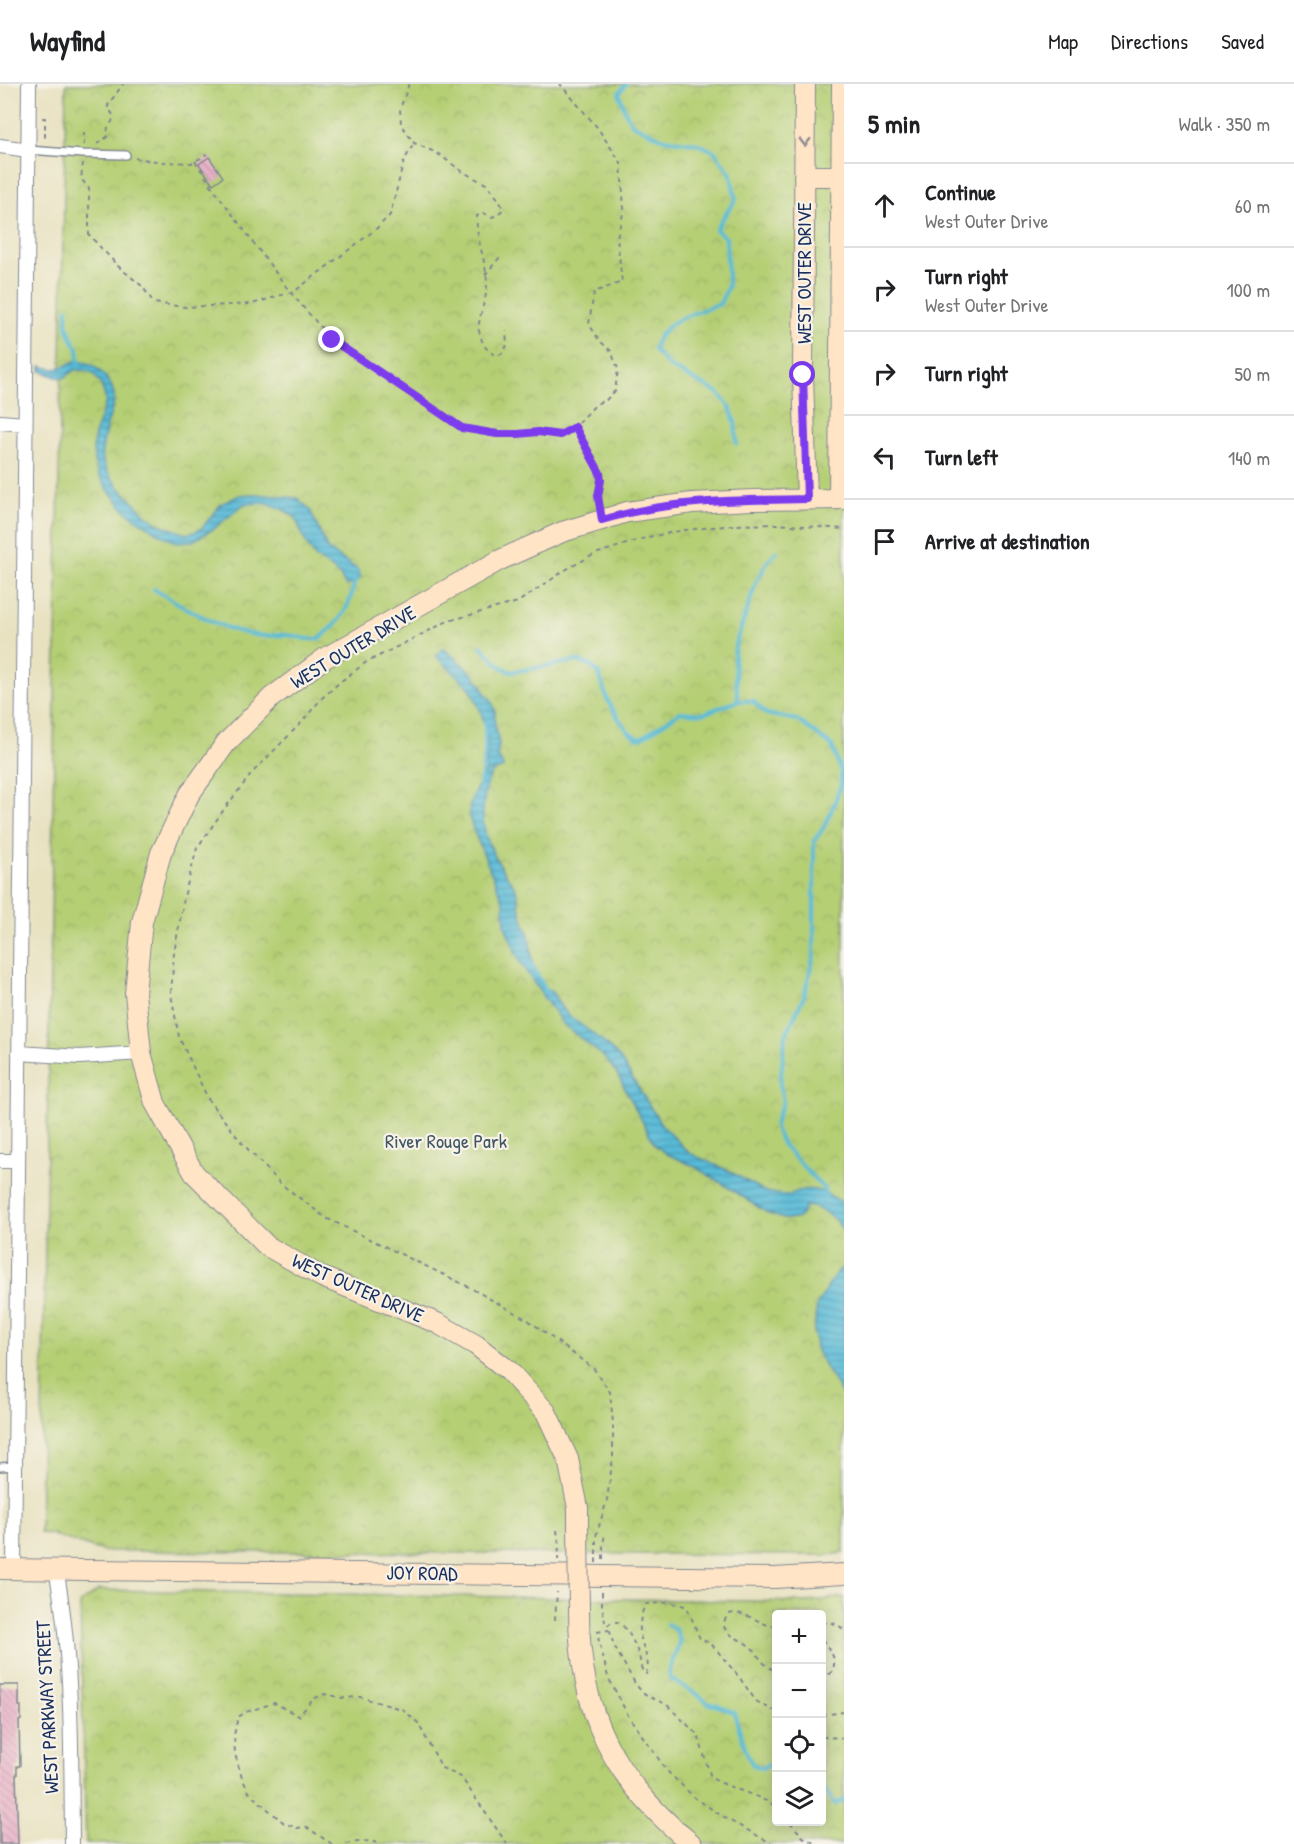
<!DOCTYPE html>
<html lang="en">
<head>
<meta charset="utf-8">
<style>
	:root { --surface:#fff; --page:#f2f2f2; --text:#202124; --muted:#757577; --line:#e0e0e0 }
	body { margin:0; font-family:"Patrick Hand",sans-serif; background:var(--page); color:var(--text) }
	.controls { position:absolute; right:18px; bottom:18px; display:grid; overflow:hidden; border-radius:6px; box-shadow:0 3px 15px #0003 }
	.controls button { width:54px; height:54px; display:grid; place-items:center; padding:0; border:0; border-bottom:2px solid var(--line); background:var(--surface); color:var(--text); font:30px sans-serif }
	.stop { position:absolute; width:18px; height:18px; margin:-14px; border:4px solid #7c3aed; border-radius:50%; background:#fff }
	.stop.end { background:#7c3aed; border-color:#fff; box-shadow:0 2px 6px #0008 }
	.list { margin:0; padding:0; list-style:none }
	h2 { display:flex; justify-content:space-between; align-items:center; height:78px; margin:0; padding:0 24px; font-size:26px }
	h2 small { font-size:20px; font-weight:400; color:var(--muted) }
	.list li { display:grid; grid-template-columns:39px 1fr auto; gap:18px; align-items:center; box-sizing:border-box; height:84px; padding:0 24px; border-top:2px solid var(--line) }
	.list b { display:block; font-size:22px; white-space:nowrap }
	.list p { margin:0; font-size:20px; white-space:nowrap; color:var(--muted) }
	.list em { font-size:20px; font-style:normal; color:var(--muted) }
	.icon { flex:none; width:33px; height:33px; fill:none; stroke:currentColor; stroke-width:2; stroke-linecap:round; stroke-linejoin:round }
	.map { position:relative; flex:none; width:844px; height:1760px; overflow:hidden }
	header { display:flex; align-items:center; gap:36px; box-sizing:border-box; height:84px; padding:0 30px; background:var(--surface); border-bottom:2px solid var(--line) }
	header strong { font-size:28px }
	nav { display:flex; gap:33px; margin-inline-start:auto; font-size:21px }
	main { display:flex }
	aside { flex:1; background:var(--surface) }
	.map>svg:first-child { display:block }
	.park { fill:url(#park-crowns); stroke:#687f6a; stroke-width:1.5; fill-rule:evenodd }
	.water { fill:url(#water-rules); stroke:#3a759b; stroke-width:1.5 }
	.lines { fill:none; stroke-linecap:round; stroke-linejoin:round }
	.stream { stroke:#59bbd8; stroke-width:4 }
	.building { fill:url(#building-back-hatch) }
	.service-casing { stroke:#828890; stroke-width:10 }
	.minor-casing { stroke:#828890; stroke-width:16 }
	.secondary-casing { stroke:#828890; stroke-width:22 }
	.path { stroke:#828890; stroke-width:2; stroke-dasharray:4.5 4.5; stroke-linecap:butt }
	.service { stroke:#fff; stroke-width:7 }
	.minor { stroke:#fff; stroke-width:14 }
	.secondary { stroke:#ffe4c6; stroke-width:20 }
	.secondary-bridge-casing { stroke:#828890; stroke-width:22; stroke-linecap:butt }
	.path-bridge { stroke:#828890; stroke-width:2; stroke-dasharray:4.5 4.5; stroke-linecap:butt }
	.secondary-bridge { stroke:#ffe4c6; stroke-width:20 }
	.oneway { stroke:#8d8a92 }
	.route { stroke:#7c3aed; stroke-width:8 }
	.labels { text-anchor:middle; stroke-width:4.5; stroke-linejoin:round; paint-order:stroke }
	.street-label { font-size:20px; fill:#1b2f5e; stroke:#f7f3e8 }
	.park-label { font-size:20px; fill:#425764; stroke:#f7f3e8 }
</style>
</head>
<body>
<header>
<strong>Wayfind</strong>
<nav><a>Map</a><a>Directions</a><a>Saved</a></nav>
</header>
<main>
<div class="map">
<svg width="844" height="1760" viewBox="0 0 844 1760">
	<defs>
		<pattern id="park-crowns" width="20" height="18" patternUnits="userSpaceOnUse" patternTransform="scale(1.5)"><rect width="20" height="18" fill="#b5cf75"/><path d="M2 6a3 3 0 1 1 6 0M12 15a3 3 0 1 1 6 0" fill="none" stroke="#9bb268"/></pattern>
		<pattern id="water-rules" width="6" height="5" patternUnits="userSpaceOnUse" patternTransform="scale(1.5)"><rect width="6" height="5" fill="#59bbd8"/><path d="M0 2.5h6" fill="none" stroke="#4998b2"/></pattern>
		<pattern id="building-back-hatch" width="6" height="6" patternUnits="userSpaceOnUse" patternTransform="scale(1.5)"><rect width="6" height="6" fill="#e9b1c7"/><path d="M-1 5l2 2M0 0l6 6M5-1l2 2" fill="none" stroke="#bc90a5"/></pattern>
	</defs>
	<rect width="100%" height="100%" fill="#f7f3e8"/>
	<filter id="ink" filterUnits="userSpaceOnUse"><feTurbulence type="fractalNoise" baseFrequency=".0167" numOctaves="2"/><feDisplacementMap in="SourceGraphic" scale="12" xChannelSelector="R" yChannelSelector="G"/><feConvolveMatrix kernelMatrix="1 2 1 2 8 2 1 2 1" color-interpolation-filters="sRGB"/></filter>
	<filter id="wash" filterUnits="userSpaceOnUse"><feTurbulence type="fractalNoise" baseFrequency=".008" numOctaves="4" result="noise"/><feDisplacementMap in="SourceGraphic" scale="24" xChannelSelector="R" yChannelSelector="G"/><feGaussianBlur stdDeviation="1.35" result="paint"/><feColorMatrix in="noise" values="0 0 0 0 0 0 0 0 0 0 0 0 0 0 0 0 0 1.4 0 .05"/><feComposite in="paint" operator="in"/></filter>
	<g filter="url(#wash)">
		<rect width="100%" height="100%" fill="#e8e2c1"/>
		<path class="park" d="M66 0H844V1469L824 1471 103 1467 50 1450 40 1449Z
			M99 1506 806 1518 844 1513V1760H86L80 1519ZM776 1530H822V1738H776Z"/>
		<path class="water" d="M75 277C85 277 93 280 100 287 127 314 108 324 104 355 103 361 101 367 102 373 107 399 131 412 145 431L152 434 156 439 186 450 195 448 202 444 221 420 240 411 254 410 297 414 310 426 328 466 357 485 361 493 355 499 346 502 340 492 331 484 316 474 306 459 295 433 284 426 267 419 244 420 215 444 193 457 176 458 158 449 135 434 125 426 109 407 98 390 94 376 93 361 96 346 106 317 102 302 93 289 85 286H74L64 294 56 293 41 287V282C59 288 60 284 75 277Z
			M443 564 472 589 481 600 485 609 491 616 495 626V641L499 659 497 673 502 678 503 684 492 688C485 701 481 727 484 742 487 759 497 778 507 792 509 796 513 799 515 803 518 809 518 815 519 821 521 831 525 839 528 848 533 866 530 903 552 908L561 923 568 931 600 955 619 973 661 1040 689 1069 731 1088 765 1108 788 1112C807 1099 826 1107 844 1120V1150C840 1136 820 1122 805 1122L803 1129 796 1135H784L769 1130 720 1098 694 1082 667 1070 655 1061 616 988 604 973 564 941 542 911 520 878 505 842 504 819 473 745 469 732 471 717 475 707 486 688 488 655 481 628 470 604 436 572Z
			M844 1161V1313L822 1278 816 1264 814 1246 817 1221 835 1191 843 1182Z"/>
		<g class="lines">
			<path class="stream" d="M626 0 619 9 625 27 632 40 664 55 695 59 714 67 730 88 736 115 721 137 716 146 726 154 728 194V202L720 220C695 229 660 236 654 266L670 283 718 309 730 323 735 338 737 360
				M67 225V241L71 253 78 265 79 281
				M154 505C188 525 222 548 262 552 270 552 278 551 285 551 295 551 307 557 317 555 322 554 325 550 328 547 345 533 351 517 355 496
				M481 562 500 582 511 588 577 577 590 581 599 590 607 615 618 634 629 648 638 654 643 653 680 628 702 630 738 617H753L766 630 797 636 832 662 841 687V700L835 718 824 743 814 757V871L804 912 785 953 780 1000 783 1018 775 1040 776 1047 783 1061 824 1105 825 1113
				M738 617 734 576 735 562 756 499 767 478 777 467
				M480 701 485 670V639
				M532 881 547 909
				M667 1540 676 1546 680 1556 669 1588 670 1595 697 1610 708 1619 725 1624 734 1629 748 1672 753 1681 763 1684 776 1677
				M822 1702 835 1720 844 1716"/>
		</g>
		<g id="blocks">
			<path class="building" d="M209 73 223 93 213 100 199 80Z
				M0 1601H19V1622H21V1636L19 1637 20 1682H17V1691H16L18 1760H0Z"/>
		</g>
	</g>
	<g filter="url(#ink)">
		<use href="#blocks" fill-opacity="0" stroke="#828890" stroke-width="1.5"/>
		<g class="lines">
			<defs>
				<path id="service" d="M28 66 83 70 126 71
					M0 1383 14 1382"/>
				<path id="minor" d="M0 62 28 66
					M0 338 25 340
					M19 969 80 973 141 969
					M0 1077H18
					M14 1485 29 0
					M56 1485C73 1575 71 1668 72 1760"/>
				<path id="secondary" d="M805 0 803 291 807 415
					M804 92H841
					M839 415 842 0
					M578 1440V1424L568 1375 546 1328 509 1287 476 1261 437 1239 322 1193 267 1162 194 1089 155 1019 141 969 135 909 142 838 161 769 189 711 226 659 272 613 325 574 500 476 562 448 602 436 627 428 692 419 752 416 844 415
					M0 1485 774 1494 844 1490
					M579 1527C579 1629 613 1696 692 1760"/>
			</defs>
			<use href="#service" class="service-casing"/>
			<use href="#minor" class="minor-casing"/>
			<use href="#secondary" class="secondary-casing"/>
			<path class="path" d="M409 0 400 25 401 40 414 59 437 69 463 88 486 100 500 117 503 126 493 133 483 129 477 132C475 155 487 177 487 201 487 215 477 235 479 247 482 259 486 268 498 272L504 268 507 261 506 247
				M42 34H45V57H46
				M97 60 107 53 108 42 112 38C114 32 113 29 108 25V21L123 0
				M84 61V48
				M135 74 163 78 192 79 207 70
				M195 77 213 104 290 208 332 256 462 344 497 349 518 350 538 348 560 351 575 343 596 320 606 316 615 307 618 285 611 267 599 256 589 240 594 208 622 198 617 153 624 126 621 79 597 43 560 0
				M83 79 81 95 89 104V151L119 183 142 202 154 219 185 223 252 220 295 207 376 145 390 131 404 77 414 59
				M485 191 500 173
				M575 344 600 389C601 400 597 410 599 421
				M557 1446 559 1462 558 1476
				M596 1452 607 1416 613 1373V1339L610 1308 594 1285 528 1236 465 1201 326 1134 281 1100 242 1059 209 1017 179 953 171 910 174 869 185 809 197 764 225 724 253 688 301 639 322 614 340 598 365 579 448 537 518 518 567 485 595 470 648 453 685 446 733 441 777 440 844 445
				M603 1475V1462L605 1449
				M602 1508V1522L605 1538
				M555 1536 557 1508
				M822 1539C830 1537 840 1540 844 1547
				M776 1543C760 1541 746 1526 729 1530 712 1549 742 1554 752 1564 756 1567 758 1572 761 1576 765 1581 771 1584 776 1588
				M597 1548 609 1546
				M598 1553 608 1593 629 1633 667 1687 695 1714 725 1734 773 1760
				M822 1555C830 1567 839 1575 831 1589L822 1593
				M776 1625 772 1626 756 1617 739 1593 715 1564 710 1559 700 1555 687 1523C674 1517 660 1519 646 1520 639 1532 638 1548 643 1562 646 1572 650 1579 646 1590H645C640 1585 641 1579 639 1572 635 1560 628 1544 618 1538H612L608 1541 614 1562 636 1601 645 1611 666 1620 698 1651 711 1694C732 1705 755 1710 776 1722
				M822 1631 844 1628
				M822 1653 844 1654
				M790 1738 803 1753 816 1760
				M332 1760 306 1743 297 1744 284 1739 250 1710 242 1694 235 1670 234 1651 238 1633 246 1628 274 1619 299 1632 313 1615 324 1610 343 1614 360 1613 404 1626 418 1639 442 1684 461 1693 507 1760
				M346 1760C358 1758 370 1755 381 1760"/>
			<use href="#service" class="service"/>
			<use href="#minor" class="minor"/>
			<use href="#secondary" class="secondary"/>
			<defs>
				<path id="secondary-bridge" d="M578 1440 579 1527"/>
			</defs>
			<use href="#secondary-bridge" class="secondary-bridge-casing"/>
			<path class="path-bridge" d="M596 1479V1452"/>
			<use href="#secondary-bridge" class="secondary-bridge"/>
		</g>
		<defs><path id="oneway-chevron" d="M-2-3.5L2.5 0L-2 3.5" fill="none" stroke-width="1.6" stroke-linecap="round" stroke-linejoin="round" transform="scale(1.5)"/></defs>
		<use class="oneway" href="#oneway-chevron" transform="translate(805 58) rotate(90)"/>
	</g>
	<g class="lines" filter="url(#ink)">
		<path class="route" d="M332 256 462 344 497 350H518L538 348 560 351 575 343 600 389 601 396 598 412 602 436C668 416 738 416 807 415L803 291"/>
	</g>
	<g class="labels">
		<g class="street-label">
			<text transform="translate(804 189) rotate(-90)" y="7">WEST OUTER DRIVE</text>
			<text transform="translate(353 563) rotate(-31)" y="7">WEST OUTER DRIVE</text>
			<text transform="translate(358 1204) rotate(24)" y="7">WEST OUTER DRIVE</text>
			<text transform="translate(422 1489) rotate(1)" y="7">JOY ROAD</text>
			<text transform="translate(47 1623) rotate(-93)" y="7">WEST PARKWAY STREET</text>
		</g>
		<g class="park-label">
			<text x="446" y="1064">River Rouge Park</text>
		</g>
	</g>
</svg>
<div class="controls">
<button>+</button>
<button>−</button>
<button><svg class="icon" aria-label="locate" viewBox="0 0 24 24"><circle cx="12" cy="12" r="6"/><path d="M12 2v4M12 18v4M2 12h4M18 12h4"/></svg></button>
<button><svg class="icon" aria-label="layers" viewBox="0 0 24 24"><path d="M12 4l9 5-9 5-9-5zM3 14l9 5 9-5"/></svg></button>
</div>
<div class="stop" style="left:803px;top:291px"></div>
<div class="stop end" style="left:332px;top:256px"></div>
</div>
<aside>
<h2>5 min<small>Walk · 350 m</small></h2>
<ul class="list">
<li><svg class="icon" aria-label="ahead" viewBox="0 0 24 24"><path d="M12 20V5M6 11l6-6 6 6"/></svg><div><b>Continue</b><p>West Outer Drive</p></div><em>60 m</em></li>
<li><svg class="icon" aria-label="right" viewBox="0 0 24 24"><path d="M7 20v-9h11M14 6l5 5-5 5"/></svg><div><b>Turn right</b><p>West Outer Drive</p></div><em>100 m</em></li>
<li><svg class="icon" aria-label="right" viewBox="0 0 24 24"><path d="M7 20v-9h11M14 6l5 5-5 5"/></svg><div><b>Turn right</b></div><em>50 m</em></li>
<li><svg class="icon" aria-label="left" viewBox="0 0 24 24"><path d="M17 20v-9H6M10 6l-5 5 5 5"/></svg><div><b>Turn left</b></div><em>140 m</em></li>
<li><svg class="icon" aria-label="arrive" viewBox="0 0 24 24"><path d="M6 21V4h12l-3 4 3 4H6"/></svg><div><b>Arrive at destination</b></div></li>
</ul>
</aside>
</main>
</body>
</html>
